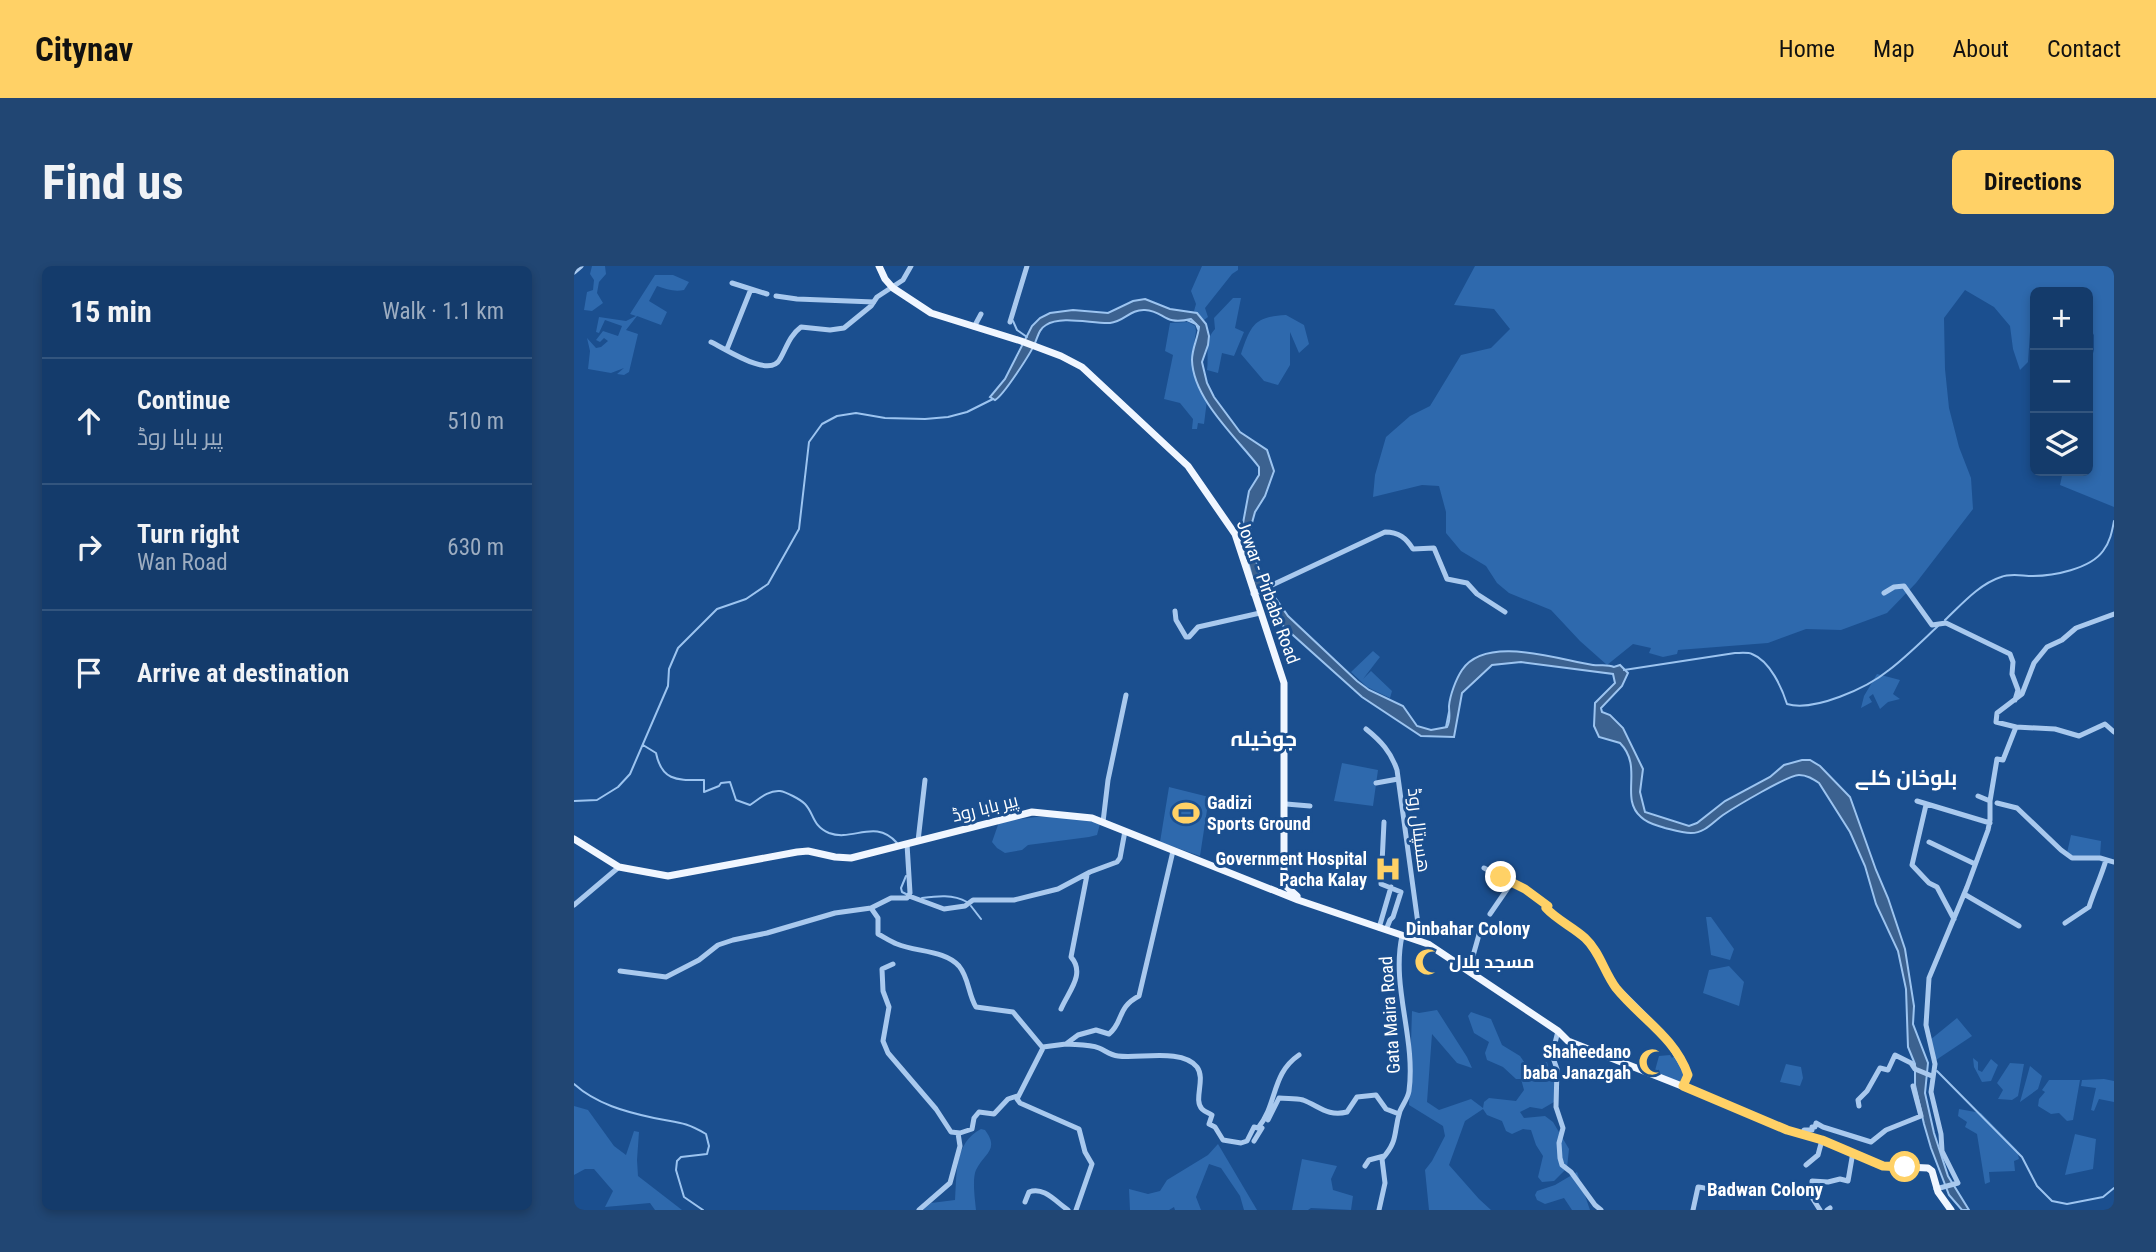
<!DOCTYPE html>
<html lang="en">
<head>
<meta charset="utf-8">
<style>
	:root { --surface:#143b6b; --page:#214673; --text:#f1f3f6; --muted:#9dadc1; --line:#33557e; --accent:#ffd166 }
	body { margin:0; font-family:"Roboto Condensed",Cairo,sans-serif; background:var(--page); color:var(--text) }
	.controls { position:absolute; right:21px; top:21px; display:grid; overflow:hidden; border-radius:10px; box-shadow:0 4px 10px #0003 }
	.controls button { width:63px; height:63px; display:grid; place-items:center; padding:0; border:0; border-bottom:2px solid var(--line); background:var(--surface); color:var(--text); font:35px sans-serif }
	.stop { position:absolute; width:21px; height:21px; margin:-16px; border:5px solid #ffd166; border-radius:50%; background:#fff }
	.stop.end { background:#ffd166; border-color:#fff; box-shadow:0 2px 7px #0008 }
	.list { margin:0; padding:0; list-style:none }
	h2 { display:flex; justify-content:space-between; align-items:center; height:91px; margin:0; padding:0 28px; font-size:30px }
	h2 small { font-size:23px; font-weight:400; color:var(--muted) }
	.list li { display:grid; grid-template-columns:46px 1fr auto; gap:21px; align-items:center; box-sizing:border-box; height:126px; padding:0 28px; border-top:2px solid var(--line) }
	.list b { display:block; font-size:26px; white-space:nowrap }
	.list p { margin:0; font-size:23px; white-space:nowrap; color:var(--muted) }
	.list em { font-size:23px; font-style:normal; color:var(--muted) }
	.icon { flex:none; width:38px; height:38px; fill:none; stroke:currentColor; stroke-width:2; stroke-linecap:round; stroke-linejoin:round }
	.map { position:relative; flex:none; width:1540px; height:944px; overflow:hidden; border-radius:10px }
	header { display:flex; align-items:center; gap:42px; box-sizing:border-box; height:98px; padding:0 35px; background:var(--accent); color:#111 }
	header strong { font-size:33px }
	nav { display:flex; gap:38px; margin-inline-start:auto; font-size:24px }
	.intro { display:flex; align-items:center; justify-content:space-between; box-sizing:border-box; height:168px; padding:0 42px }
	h1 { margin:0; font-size:49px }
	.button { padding:18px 32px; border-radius:10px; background:var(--accent); color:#111; font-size:24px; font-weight:700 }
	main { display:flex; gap:42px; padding:0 42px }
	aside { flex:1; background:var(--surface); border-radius:10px; box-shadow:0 4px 10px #0003 }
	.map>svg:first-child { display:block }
	.green { fill:#2e69ad }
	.water { fill:#3c6290; stroke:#9cc4f0; stroke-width:2 }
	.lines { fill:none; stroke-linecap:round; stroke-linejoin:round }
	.stream { stroke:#9cc4f0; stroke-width:2 }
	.minor { stroke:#a9c9ee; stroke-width:5 }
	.major { stroke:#f0f6ff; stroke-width:7 }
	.route { stroke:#ffd166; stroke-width:9 }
	.labels { text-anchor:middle; stroke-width:6; stroke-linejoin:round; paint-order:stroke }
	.street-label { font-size:18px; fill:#fff; stroke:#1b4f8f }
	.poi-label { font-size:18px; font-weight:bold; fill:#fff; stroke:#1b4f8f; text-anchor:start }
	.neighbourhood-label { font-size:19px; font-weight:bold; fill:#fff; stroke:#1b4f8f }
	.quarter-label { font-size:21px; font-weight:bold; fill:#fff; stroke:#1b4f8f }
</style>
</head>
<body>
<header>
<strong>Citynav</strong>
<nav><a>Home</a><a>Map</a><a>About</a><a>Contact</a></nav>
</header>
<div class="intro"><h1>Find us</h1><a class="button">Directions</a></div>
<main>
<aside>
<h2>15 min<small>Walk · 1.1 km</small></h2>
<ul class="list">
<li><svg class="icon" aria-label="ahead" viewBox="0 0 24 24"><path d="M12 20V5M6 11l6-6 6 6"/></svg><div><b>Continue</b><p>پیر بابا روڈ</p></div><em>510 m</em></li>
<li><svg class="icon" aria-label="right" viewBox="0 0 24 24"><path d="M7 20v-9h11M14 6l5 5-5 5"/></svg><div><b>Turn right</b><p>Wan Road</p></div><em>630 m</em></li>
<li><svg class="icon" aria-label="arrive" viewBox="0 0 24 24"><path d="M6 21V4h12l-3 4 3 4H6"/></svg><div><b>Arrive at destination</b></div></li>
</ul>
</aside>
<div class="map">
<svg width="1540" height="944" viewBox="0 0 1540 944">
	<rect width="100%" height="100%" fill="#1b4f8f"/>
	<path class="green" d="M18 0H31L32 8 25 16 23 27 29 37 18 45 10 44 13 26 19 24 20 14 16 8Z
		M628 0H664V4L658 8 631 42 634 51 630 54 620 45 622 38 617 25Z
		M901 0H1540V241L1486 219 1489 205H1514V104L1520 84V69L1514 60V26H1461V61L1456 66 1454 96 1446 104 1439 83 1436 60 1420 41 1391 24 1370 52 1371 103 1375 142 1385 181 1397 212 1399 243 1342 317 1313 347 1267 364 1232 363 1194 377 1104 384 1103 388 1089 391 1075 387 1077 382 1059 378 1033 399 1006 375 977 344 935 327 923 317 912 300 887 285 872 267V246L865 220 848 219 799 231 801 209 812 171 836 150 856 140 887 89 917 82 936 63 920 43 880 39Z
		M81 9H99L115 16 110 24C100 26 92 23 83 20L75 35 93 46 87 59 63 50 52 64 64 68 55 106 50 109 43 108 50 102 37 107 14 103 16 85 13 72 22 82 27 81 34 75 30 72 26 76 22 74 29 65 44 70 48 60 31 54 25 67 22 66 25 51 52 55 62 50 56 48Z
		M659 32H667L661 62 670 66 660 90 648 87 644 107 633 104C635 90 630 74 641 63L640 52Z
		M712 49 730 59 735 78 725 87 716 66V99L704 119 690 115 667 88C677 59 680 51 712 49Z
		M614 56 621 60 622 65 618 91 621 110 633 134 630 158 624 157 623 163H618L619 153 606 137 590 133 599 89 591 85 596 57Z
		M799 385 806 391 789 413 797 405 818 425 816 432 793 421 777 406Z
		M1303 408 1326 414 1319 428 1326 433 1314 436 1306 443 1299 428 1295 431 1298 436 1287 442 1290 430Z
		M768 497 804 504 799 540 760 535Z
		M595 521 635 531 626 590 586 576Z
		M462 551C483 551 507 550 526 558L523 569 515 571 454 579 448 584 431 587 423 582 418 576 425 556Z
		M1497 569 1527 575 1526 590 1499 591 1493 587Z
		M1132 651H1137L1160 683 1156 694 1137 689Z
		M1155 700 1170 716 1165 740 1129 727 1135 704Z
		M863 744 893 791 898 802 883 797 858 768 853 836 865 844 897 833 909 842 910 836 915 832 942 835 950 824 947 813H942L929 801 913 794 911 787 915 776 900 767 894 750 897 746 917 753 928 779 946 790 957 806 961 805 964 799 973 796 975 804 971 808 981 816 980 836 968 843 956 841 946 846 950 852 971 850 979 856 995 883 993 902 980 915 968 916 964 911 969 890 962 879 957 864 949 863 938 868 932 865 928 855 913 849 909 843 891 855 875 899 905 933 917 944H855L851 904 858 895 871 870 869 860 835 839 838 745 845 747Z
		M1383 752 1398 770 1362 794 1356 774Z
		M1096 789 1098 792 1102 789 1113 805 1109 820 1080 808 1085 790Z
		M1399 792 1404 796V804L1408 806 1417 793 1424 799 1417 815 1408 816 1400 801Z
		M1436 797 1450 798 1444 830 1438 834 1424 833 1429 824 1423 817Z
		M1212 798 1227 801 1229 812 1226 820 1206 816Z
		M1456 800 1468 810 1464 823 1446 836Z
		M1530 813 1540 815V836L1525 833 1520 845 1517 844 1522 822 1507 820 1508 814Z
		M1475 814H1506L1499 854 1493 855 1485 847 1477 848 1464 840 1465 833 1471 826 1468 824Z
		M0 840 14 844 40 880 52 889 60 865 65 866 63 894 64 910 108 944H81L76 937 31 941 39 925 20 903H11L0 909Z
		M1385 843 1407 847 1443 884 1445 893 1440 895 1441 905 1415 906 1416 916 1411 918 1403 868 1391 861 1393 856 1384 850Z
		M407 863 411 864C426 884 410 887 402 904 398 913 401 933 402 944H349L357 937 381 934C383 908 380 877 407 863Z
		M1501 868 1522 873 1519 903 1491 909Z
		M644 878 683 944H670L666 930 647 902 635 898 622 931 627 944H601L600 941 595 944H556L555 923 574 928 586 925 593 914 634 889Z
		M728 893 763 900 757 913 759 924 779 930 777 944 737 942 734 944H718Z
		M1003 906 1016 944H998L990 932 971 938 963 934 961 929 963 925 981 919Z"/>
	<path class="water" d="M571 33 596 43 623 47 632 58 635 70 634 79 628 96 633 117 640 131 666 166 693 184 700 205 691 230 681 246 676 264 677 278 686 308 694 316 698 327 714 350 783 415 795 424 829 440 843 460 857 464 873 461C877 454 875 448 875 440 876 429 882 413 888 404 912 368 985 394 1019 399 1027 400 1033 398 1040 401L1046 399 1054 407 1048 420 1027 442 1028 446 1036 449 1049 462 1069 503 1066 526 1071 546 1115 560 1123 557 1151 535 1196 511 1210 499 1228 494H1236L1246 500 1276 531 1302 604 1314 632 1331 683 1340 740 1339 758 1354 797 1351 827 1360 867 1374 910 1395 944H1388L1375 929 1357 882 1350 858 1341 819V798L1334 781 1332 723 1324 685 1302 638 1291 600 1276 566 1245 517C1239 513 1233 509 1225 509 1214 509 1161 541 1149 549 1139 556 1131 567 1117 567 1109 567 1099 564 1091 562 1082 559 1074 558 1067 551 1045 532 1070 501 1046 477L1025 471 1020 460 1021 437 1041 417 1039 408 947 396 918 399 888 427 880 471 847 470 788 431 710 361 690 331 681 323 667 268 675 225 685 209V201C662 171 619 133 618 94 618 82 624 72 625 61L617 53C589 60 591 45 571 44 556 43 550 56 536 57 519 58 487 49 472 59 465 63 464 70 461 77 457 87 429 130 421 134L416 131 431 113 458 60 466 52 476 47 499 44 534 47 559 35Z"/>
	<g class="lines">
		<path class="stream" d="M613 54 622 58 624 63
			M439 55 443 64 453 71
			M1371 354C1387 339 1405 318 1427 311 1437 307 1448 310 1459 310 1479 310 1516 303 1529 285 1536 276 1538 266 1540 255
			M1050 404 1161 387C1166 387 1174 386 1178 388 1196 395 1208 422 1213 438 1240 446 1293 422 1315 404 1332 391 1348 375 1364 360
			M872 461 875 446
			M69 479 82 487C88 516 104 514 130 514V526L145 520 147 517 156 516 162 534 176 539C185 533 194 524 206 525 212 526 226 533 231 538 240 547 238 560 255 567 279 576 301 552 323 577
			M0 535 23 534 44 521 56 508 94 420 95 403 104 382 143 343 172 333 194 318 225 263 235 176 248 158 263 150 282 147 311 152 351 153 374 151 393 146 419 133
			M332 628 328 626 327 622 332 610
			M348 632C363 630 379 628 393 636
			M397 640 407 653
			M1363 805 1448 891 1463 920 1478 935 1493 938 1529 931 1540 922
			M0 818C22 838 52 846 80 852 104 857 110 855 132 868L135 880 133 888 107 891 103 895 102 904 110 931 129 944"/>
		<path class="minor" d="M0 6 7 0
			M158 17 193 28
			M202 30 223 33 300 36
			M436 56 453 0
			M400 61 407 48
			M137 76C152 83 196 113 206 93 213 81 215 70 227 61L256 64 270 62 297 40 303 31 329 14 337 0
			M153 83 177 23
			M1310 327 1320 321 1330 320 1358 359 1372 357 1436 388 1439 396 1438 408 1444 424 1441 434
			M679 328 811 266C825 266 832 272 839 283L860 282 873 313 893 317 903 328 931 346
			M601 345 602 354 612 371H615L624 361 686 347
			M1442 461 1481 463 1505 470 1531 458 1540 466
			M792 463C807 475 817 486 823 504L845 665 840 671 844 674
			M802 517 824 513
			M1343 535 1416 557
			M1416 535 1423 493 1429 494 1442 461 1422 456 1423 447 1448 428 1460 397 1473 381 1488 374 1502 362 1540 348
			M1423 537 1443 542 1487 584 1498 592H1526L1540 596
			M712 538 736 540
			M1352 539 1338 599 1355 617 1363 621 1380 653
			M529 556 534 514 552 429
			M810 556 807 618 827 626 819 651 816 654 812 664
			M344 575 351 514
			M1355 576 1401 598
			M910 602 951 623 974 640 972 643 976 646 1019 680 1040 718 1088 766 1114 809 1109 820
			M1390 628 1445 660
			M335 630 370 643 391 640 399 634H440L484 623 516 606 543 596 546 592 551 565
			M0 639 45 601
			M297 642 304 652V668C310 671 317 676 323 678 342 686 371 684 385 700 395 712 394 728 402 741L439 746 469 782 443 833 446 837 505 863 511 886 518 898 502 944
			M916 648 938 616
			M1491 657 1515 641C1520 625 1527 611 1532 594
			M805 662 817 621
			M319 698 308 703 309 725 315 741 309 775 314 787 362 843 377 866 386 867 398 863 400 852 405 846 420 848 434 833 443 830
			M895 704 908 658
			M46 705 92 711 125 694 144 679 159 674 193 667 261 647 297 642 317 632H333L336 627 333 578
			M487 743C494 726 512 708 497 691L513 609
			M984 765 978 789 983 803 982 841 989 862 985 877 986 892 988 899 997 906 1021 939 1027 944
			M492 778C502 779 515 778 525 782 532 785 536 789 544 790 565 793 608 782 623 801 632 813 619 834 628 843 631 846 635 847 638 849L635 858 641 861 649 874 667 877 673 875 680 861 684 862C704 837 697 808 725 789
			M469 781 492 778 504 769 522 764 535 768C550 756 542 742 565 730L599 585
			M1285 840 1284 834 1293 825 1306 802 1314 804 1321 789 1337 797 1341 803 1358 810
			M694 854 705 832C713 833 721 832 729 834 745 840 754 851 773 846L783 831 802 829 812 843 825 848
			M1228 869 1230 864H1238V861H1241L1242 857 1249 861 1297 876 1312 864 1347 850 1339 820
			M680 875 688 862
			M1232 899 1244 889 1248 874
			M791 900 795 894 810 890
			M1362 923 1384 917 1368 885 1367 868 1357 826 1361 798 1352 759 1355 712 1393 621 1414 564 1416 554V535L1404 530
			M451 936 455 926C470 920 482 936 494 944
			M345 944 376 917 386 880 384 867
			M805 944 811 917 808 893C825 874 819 867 826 845 829 838 834 832 835 825 842 772 817 721 828 670
			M1119 944 1124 921C1134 921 1141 929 1152 925
			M1246 944 1239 933 1238 915 1254 916 1266 913 1274 915 1279 886
			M1253 944 1256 942"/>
		<path class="major" d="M305 0 311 13 319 22 357 47 447 75 487 90 508 101 614 200 661 268 710 417V608L713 621 723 630
			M0 573 45 601 94 610 223 586 234 585 261 591 277 592 458 546 518 552 724 634 854 678 984 765 994 775 1128 828 1213 864 1248 874 1309 900 1354 902 1358 905 1364 926 1377 944"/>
	</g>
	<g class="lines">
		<path class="route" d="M927 611 951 623 974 640 972 642C983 654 999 661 1011 672 1026 686 1030 706 1042 722 1066 752 1101 771 1114 809L1109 820 1213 864 1248 874 1309 900 1331 901"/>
	</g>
	<defs>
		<symbol id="stadium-bare" viewBox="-9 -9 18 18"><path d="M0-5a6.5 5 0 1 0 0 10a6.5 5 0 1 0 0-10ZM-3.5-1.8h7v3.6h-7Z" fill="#ffd166" stroke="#1b4f8f" stroke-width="2.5" paint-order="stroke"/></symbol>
		<symbol id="hospital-bare" viewBox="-9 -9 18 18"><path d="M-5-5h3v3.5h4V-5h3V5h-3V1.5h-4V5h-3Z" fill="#ffd166" stroke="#1b4f8f" stroke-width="2.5" paint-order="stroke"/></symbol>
		<symbol id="mosque-bare" viewBox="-9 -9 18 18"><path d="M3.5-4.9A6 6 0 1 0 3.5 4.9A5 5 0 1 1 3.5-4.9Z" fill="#ffd166" stroke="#1b4f8f" stroke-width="2.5" paint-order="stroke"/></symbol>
	</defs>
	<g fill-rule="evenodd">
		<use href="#stadium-bare" x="593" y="528" width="38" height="38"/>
		<use href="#hospital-bare" x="795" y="584" width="38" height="38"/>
		<use href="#mosque-bare" x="835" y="677" width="38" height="38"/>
		<use href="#mosque-bare" x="1059" y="777" width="38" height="38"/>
	</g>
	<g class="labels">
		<g class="street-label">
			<text transform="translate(694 326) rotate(70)" y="6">Jowar - Pirbaba Road</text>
			<text transform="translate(411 542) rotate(-14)" y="6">پیر بابا روڈ</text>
			<text transform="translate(845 564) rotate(83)" y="6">ھسپتال روڈ</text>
			<text transform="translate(816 749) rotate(-94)" y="6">Gata Maira Road</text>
		</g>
		<g class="poi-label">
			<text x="633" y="543">Gadizi<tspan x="633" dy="21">Sports Ground</tspan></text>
			<text x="793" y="599" text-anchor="end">Government Hospital<tspan x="793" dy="21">Pacha Kalay</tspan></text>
			<text x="875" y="702">مسجد بلال</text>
			<text x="1057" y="792" text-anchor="end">Shaheedano<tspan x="1057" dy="21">baba Janazgah</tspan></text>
		</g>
		<g class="neighbourhood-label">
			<text x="894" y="669">Dinbahar Colony</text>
			<text x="1191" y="930">Badwan Colony</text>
		</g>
		<g class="quarter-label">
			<text x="690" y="480">جوخیلہ</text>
			<text x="1332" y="519">بلوخان كلے</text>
		</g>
	</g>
</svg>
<div class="controls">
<button>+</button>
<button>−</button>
<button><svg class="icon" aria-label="layers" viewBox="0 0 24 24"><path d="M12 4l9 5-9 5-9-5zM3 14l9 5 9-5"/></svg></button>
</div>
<div class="stop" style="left:1331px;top:901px"></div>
<div class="stop end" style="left:927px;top:611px"></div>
</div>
</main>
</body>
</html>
